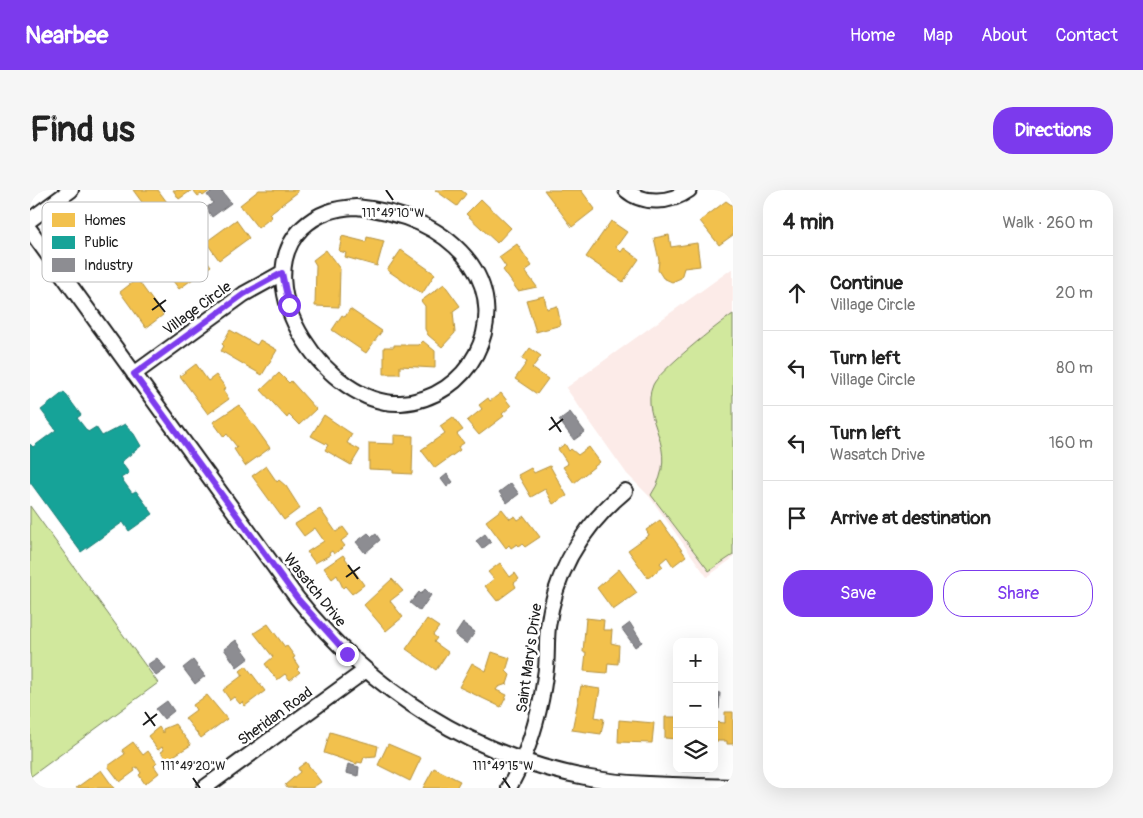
<!DOCTYPE html>
<html lang="en">
<head>
<meta charset="utf-8">
<style>
	:root { --surface:#fff; --page:#f6f6f6; --text:#222; --muted:#767676; --line:#e0e0e0; --accent:#7c3aed }
	body { margin:0; font-family:Pangolin,sans-serif; background:var(--page); color:var(--text) }
	.controls { position:absolute; right:15px; bottom:15px; display:grid; overflow:hidden; border-radius:10px; box-shadow:0 5px 20px #0002 }
	.controls button { width:45px; height:45px; display:grid; place-items:center; padding:0; border:0; border-bottom:1px solid var(--line); background:var(--surface); color:var(--text); font:25px sans-serif }
	.stop { position:absolute; width:15px; height:15px; margin:-11px; border:4px solid #7c3aed; border-radius:50%; background:#fff }
	.stop.end { background:#7c3aed; border-color:#fff; box-shadow:0 1px 5px #0008 }
	.list { margin:0; padding:0; list-style:none }
	h2 { display:flex; justify-content:space-between; align-items:center; height:65px; margin:0; padding:0 20px; font-size:21px }
	h2 small { font-size:16px; font-weight:400; color:var(--muted) }
	.list li { display:grid; grid-template-columns:32px 1fr auto; gap:15px; align-items:center; box-sizing:border-box; height:75px; padding:0 20px; border-top:1px solid var(--line) }
	.list b { display:block; font-size:19px; white-space:nowrap }
	.list p { margin:0; font-size:16px; white-space:nowrap; color:var(--muted) }
	.list em { font-size:16px; font-style:normal; color:var(--muted) }
	.actions { display:flex; gap:10px; padding:15px 20px }
	.actions a { flex:1; padding:11px 0; border:1px solid var(--accent); border-radius:20px; text-align:center; font-size:18px; color:var(--accent) }
	.actions .main { background:var(--accent); color:#fff }
	.icon { flex:none; width:28px; height:28px; fill:none; stroke:currentColor; stroke-width:2; stroke-linecap:round; stroke-linejoin:round }
	.map { position:relative; flex:none; width:703px; height:598px; overflow:hidden; border-radius:20px }
	header { display:flex; align-items:center; gap:30px; box-sizing:border-box; height:70px; padding:0 25px; background:var(--accent); color:#fff }
	header strong { font-size:24px }
	nav { display:flex; gap:28px; margin-inline-start:auto; font-size:18px }
	.intro { display:flex; align-items:center; justify-content:space-between; box-sizing:border-box; height:120px; padding:0 30px }
	h1 { margin:0; font-size:35px }
	.button { padding:12px 22px; border-radius:20px; background:var(--accent); color:#fff; font-size:18px; font-weight:700 }
	main { display:flex; gap:30px; padding:0 30px }
	aside { flex:1; background:var(--surface); border-radius:20px; box-shadow:0 5px 20px #0002 }
	.map>svg:first-child { display:block }
	.built { fill:#fcebe8 }
	.green { fill:#d1e89d; stroke:#76825c }
	.homes { fill:#f2c14e; stroke:#b2903f }
	.public { fill:#17a398; stroke:#187a73 }
	.industry { fill:#8d8d92; stroke:#6b6b6f }
	.lines { fill:none; stroke-linecap:round; stroke-linejoin:round }
	.minor-casing { stroke:#1c1c1c; stroke-width:18 }
	.minor { stroke:#fff; stroke-width:14 }
	.route { stroke:#7c3aed; stroke-width:6 }
	.ticks { fill:none; stroke:#1c1c1c; stroke-width:2 }
	.labels { text-anchor:middle; stroke-width:5; stroke-linejoin:round; paint-order:stroke }
	.street-label { font-size:15px; fill:#1c1c1c; stroke:#fff }
	.key { fill:#fff; stroke:#bbb; stroke-width:1 }
	.key-label { font-size:14px; fill:#1c1c1c }
	.ticks-label { font-size:12px; text-anchor:middle; fill:#1c1c1c; stroke:#fff; stroke-width:5; stroke-linejoin:round; paint-order:stroke }
</style>
</head>
<body>
<header>
<strong>Nearbee</strong>
<nav><a>Home</a><a>Map</a><a>About</a><a>Contact</a></nav>
</header>
<div class="intro"><h1>Find us</h1><a class="button">Directions</a></div>
<main>
<div class="map">
<svg width="703" height="598" viewBox="0 0 703 598">
	<rect width="100%" height="100%" fill="#fff"/>
	<filter id="ink" filterUnits="userSpaceOnUse"><feTurbulence type="fractalNoise" baseFrequency=".02" numOctaves="2"/><feDisplacementMap in="SourceGraphic" scale="10" xChannelSelector="R" yChannelSelector="G"/><feConvolveMatrix kernelMatrix="1 2 1 2 8 2 1 2 1" color-interpolation-filters="sRGB"/></filter>
	<g filter="url(#ink)">
		<path class="built" d="M703 78V368L677 387 619 306 597 284 536 198Z"/>
		<path class="green" d="M703 124V365L679 381 621 305C653 257 608 230 623 195 629 181 688 134 703 124Z
			M0 316 128 493 0 587Z"/>
		<path class="homes" d="M103 0H128L142 19 108 42 98 27 114 15Z
			M143 0H162L149 9Z
			M163 0H181L173 6 171 4 168 6Z
			M229 0H267L268 2 239 24 242 27 228 38 210 15Z
			M405 0H431L436 4 427 16Z
			M514 0H551L565 19 542 37Z
			M451 9 481 38 467 53 436 24Z
			M696 11 703 16V45L689 55 670 31Z
			M206 30 219 48 189 70 176 52Z
			M581 31 597 42 586 57 591 62 594 58 609 69 593 92 556 67Z
			M639 45 641 57 667 53 670 76 654 78 651 88 642 92 633 88 628 80 629 70 624 48Z
			M312 46 336 52 337 47 354 51 347 76 315 67 316 63 309 61Z
			M164 54 181 76 149 99 131 75 142 67 144 69Z
			M487 54 502 76 495 81 507 97 488 101 473 80 476 77 469 67Z
			M296 60 310 79 309 117 285 116 286 75 283 70Z
			M371 60 405 84 392 104 357 80Z
			M107 89 133 125 116 138 90 102Z
			M414 94 430 116 423 121 425 143 412 157 398 145 395 139V116L391 111Z
			M514 106 517 119 527 116 531 135 506 142 496 110Z
			M320 119 352 141 336 163 302 140 312 125 315 127Z
			M200 140 227 155 230 150 247 160 232 185 191 161 194 156 192 154Z
			M393 151 405 161V178L370 176V184H354V157H364V155H389Z
			M500 158 511 166 502 178 518 189 507 204 485 189 497 172 492 169Z
			M166 174 178 191 186 185 196 198 193 200 199 209 178 224 150 186Z
			M249 183 259 193 261 191 286 219 269 235 259 225 257 228 231 200Z
			M471 203 481 216 472 224 474 226 449 245 437 231 452 219 449 215 458 208 460 211Z
			M209 215 240 258 215 276 204 259 207 257 197 244 194 247 183 232Z
			M294 225 322 244 317 253 330 260 321 275 295 260 298 255 281 246Z
			M423 227 433 240 427 244 434 253 428 257 430 260 405 278 391 260 415 243 410 236Z
			M364 245 383 246 382 284 363 283V280L339 279V253L364 254Z
			M535 254 539 261 541 259 548 265 559 257 570 272 544 293 533 277 538 274 528 259Z
			M236 276 247 292 249 290 256 296 270 318 254 330 222 286Z
			M520 276 537 306 523 314 515 299 501 307 488 285 501 278 504 283Z
			M290 319 306 342 313 337 319 345 311 351 315 356 304 364 302 361 299 363 300 365 285 373 277 362 294 351 285 338 274 346 265 334Z
			M472 319 480 329 485 326 488 330 494 326 510 347 495 357 492 354 489 356 487 354 481 358 479 355 476 358 456 331Z
			M630 330 656 366 643 376 637 367 630 373 633 377 618 388 598 360 619 345 616 340Z
			M313 365 334 395 322 404 315 396 313 398 307 385 302 389 294 378Z
			M470 373 480 387 485 383 489 389 484 393 486 397 467 411 455 396 464 389 458 382Z
			M589 379 607 403 583 420 567 398Z
			M362 389 373 401 360 411 373 427 356 441 334 415Z
			M556 428 574 430 573 440H582L581 453 589 455 588 474 578 473 577 483 554 481 556 462H553Z
			M397 429 409 437 403 445 407 448 404 452 418 462 406 480 376 459Z
			M238 434 255 457 257 456 265 467 263 468 269 477 267 479 270 482 260 490 255 484 247 490 235 474 243 467 224 443Z
			M462 462 480 468 476 481 480 485 477 494 468 497 466 500 477 505 471 517 429 497 442 473 456 481Z
			M216 476 235 501 215 516 212 512 210 514 204 507 200 510 193 500 213 485 210 481Z
			M551 496 570 499 565 527 574 529 571 544 542 540Z
			M177 505 197 529 171 548 155 528 166 520 163 515Z
			M695 522H703V554H697V551H684V532L695 533Z
			M635 527H647V549L635 548Z
			M589 530 624 533 622 553 588 552Z
			M145 534 161 555 137 570 131 562 134 560 132 557 128 560 118 546 129 537 133 543V539Z
			M300 542 348 556 346 566 334 567 332 573 327 572V574L294 563Z
			M103 552 113 565 118 561 127 573 124 576 129 583 115 594 109 585 111 583 107 577 104 579 105 581 90 592 78 576 95 564 92 560Z
			M358 554 391 568 380 591 348 575Z
			M276 572 291 592 282 598H257L255 595 270 582 268 578Z
			M404 578 430 591 426 598H393Z
			M71 580 84 598H46Z"/>
		<path class="public" d="M34 202 51 225 47 228 58 242 66 237 72 246 95 234 104 244 111 256 91 272 99 283 91 288 102 303 106 301 123 324 99 341 93 332 51 362 0 292V254L3 257 26 240 11 220Z"/>
		<path class="industry" d="M184 0H191L201 13 182 27 176 18 183 13 177 5Z
			M540 222 555 242 544 250 529 230Z
			M417 284 423 292 417 297 411 289Z
			M481 293 489 304 477 313 469 302Z
			M338 343 342 347 346 344 350 350 335 363 326 352Z
			M455 344 461 352 452 359 446 351Z
			M395 399 401 405 390 421 380 413 389 402 391 404Z
			M433 433 445 442 437 454 425 445Z
			M600 433 612 452 605 457 592 439Z
			M206 450 219 468 207 477 194 459Z
			M127 468 136 479 126 486 117 475Z
			M163 470 175 486 165 494 153 478Z
			M684 502 690 503 689 519H684Z
			M137 511 144 521 134 529 126 519Z
			M318 574 329 577 328 586 316 583Z"/>
		<g class="lines">
			<defs>
				<path id="minor" d="M596 0C613 15 641 13 659 0
					M326 17C370 21 414 37 441 74 481 132 438 209 371 213 299 217 215 96 272 38 288 23 305 18 326 17Z
					M0 30 41 0
					M0 40 267 408C340 500 443 567 560 588 607 596 655 595 703 597
					M104 184 214 104 252 83
					M174 598 336 480
					M479 598C498 563 510 525 515 486 518 470 516 453 518 437 525 382 553 336 595 301"/>
			</defs>
			<use href="#minor" class="minor-casing"/>
			<use href="#minor" class="minor"/>
		</g>
	</g>
	<g class="lines" filter="url(#ink)">
		<path class="route" d="M259 115 252 83 214 104 104 184 267 408 317 464"/>
	</g>
	<path class="ticks" d="M356 0 363 10M124 108 135 122M122 120 136 110M521 227 531 242M519 240 533 229M318 375 328 389M316 387 330 377M115 522 125 536M113 535 127 524M163 588 170 598M473 588 480 598"/>
	<g class="labels">
		<g class="street-label">
			<text transform="translate(167 118) rotate(-36)" y="5">Village Circle</text>
			<text transform="translate(285 400) rotate(51)" y="5">Wasatch Drive</text>
			<text transform="translate(499 468) rotate(-82)" y="5">Saint Mary's Drive</text>
			<text transform="translate(245 526) rotate(-36)" y="5">Sheridan Road</text>
		</g>
	</g>
	<rect x="12" y="12" width="166" height="80" rx="8" class="key"/>
	<rect x="22" y="23" width="23" height="14" fill="#f2c14e"/>
	<rect x="22" y="46" width="23" height="13" fill="#17a398"/>
	<rect x="22" y="68" width="23" height="14" fill="#8d8d92"/>
	<g class="key-label">
		<text x="54" y="35">Homes</text>
		<text x="54" y="57">Public</text>
		<text x="54" y="80">Industry</text>
	</g>
	<g class="ticks-label">
		<text x="363" y="27">111°49'10"W</text>
		<text x="163" y="580">111°49'20"W</text>
		<text x="473" y="580">111°49'15"W</text>
	</g>
</svg>
<div class="controls">
<button>+</button>
<button>−</button>
<button><svg class="icon" aria-label="layers" viewBox="0 0 24 24"><path d="M12 4l9 5-9 5-9-5zM3 14l9 5 9-5"/></svg></button>
</div>
<div class="stop" style="left:259px;top:115px"></div>
<div class="stop end" style="left:317px;top:464px"></div>
</div>
<aside>
<h2>4 min<small>Walk · 260 m</small></h2>
<ul class="list">
<li><svg class="icon" aria-label="ahead" viewBox="0 0 24 24"><path d="M12 20V5M6 11l6-6 6 6"/></svg><div><b>Continue</b><p>Village Circle</p></div><em>20 m</em></li>
<li><svg class="icon" aria-label="left" viewBox="0 0 24 24"><path d="M17 20v-9H6M10 6l-5 5 5 5"/></svg><div><b>Turn left</b><p>Village Circle</p></div><em>80 m</em></li>
<li><svg class="icon" aria-label="left" viewBox="0 0 24 24"><path d="M17 20v-9H6M10 6l-5 5 5 5"/></svg><div><b>Turn left</b><p>Wasatch Drive</p></div><em>160 m</em></li>
<li><svg class="icon" aria-label="arrive" viewBox="0 0 24 24"><path d="M6 21V4h12l-3 4 3 4H6"/></svg><div><b>Arrive at destination</b></div></li>
</ul>
<div class="actions"><a class="main">Save</a><a>Share</a></div>
</aside>
</main>
</body>
</html>
